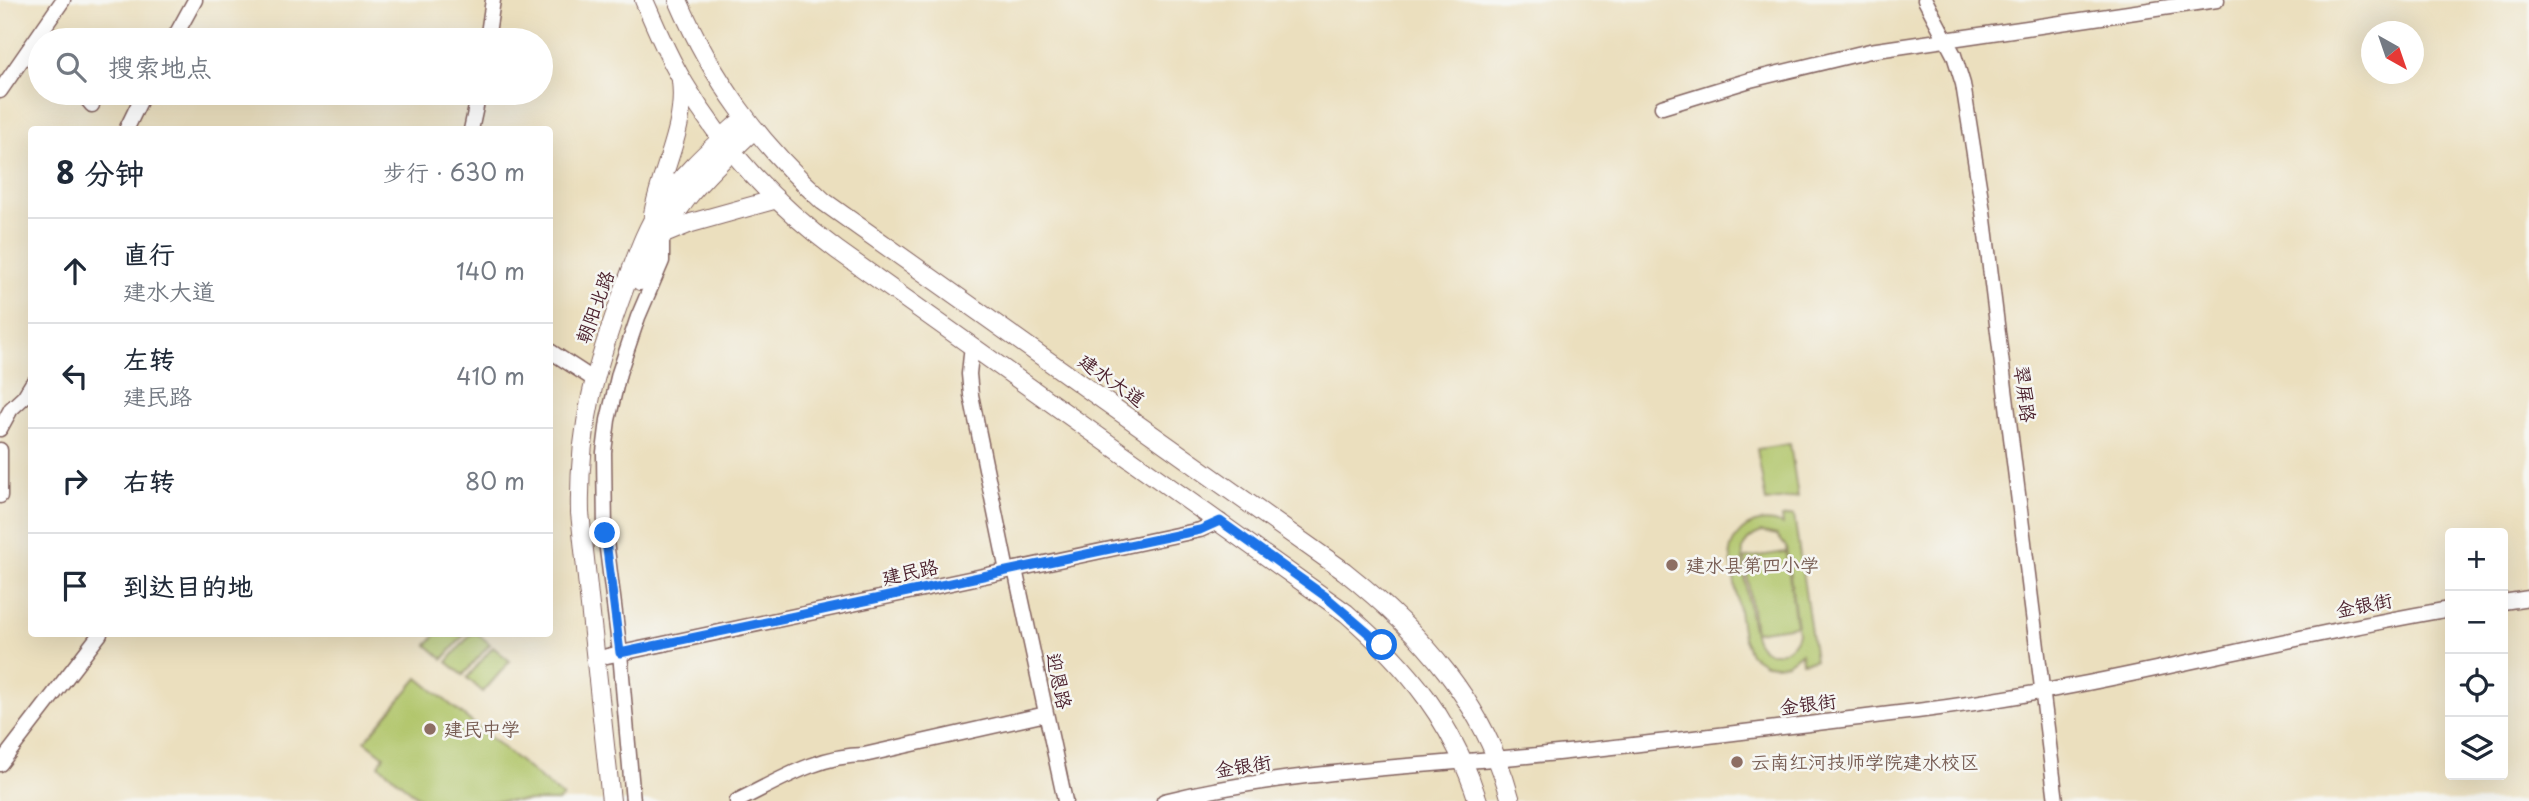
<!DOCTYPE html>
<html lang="zh">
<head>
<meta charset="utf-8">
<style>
	:root { --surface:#fff; --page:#f2f2f3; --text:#1f2937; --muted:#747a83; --line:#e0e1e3 }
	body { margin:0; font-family:"Playpen Sans","LXGW WenKai TC",sans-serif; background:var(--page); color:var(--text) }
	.controls { position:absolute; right:21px; bottom:21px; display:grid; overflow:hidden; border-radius:7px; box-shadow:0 7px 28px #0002 }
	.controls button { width:63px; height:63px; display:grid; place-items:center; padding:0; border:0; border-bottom:2px solid var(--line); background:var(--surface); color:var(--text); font:35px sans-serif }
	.compass { position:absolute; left:2361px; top:21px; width:63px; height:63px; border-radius:50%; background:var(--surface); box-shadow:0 7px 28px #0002; rotate:140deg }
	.stop { position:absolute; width:21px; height:21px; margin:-16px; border:5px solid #1a73e8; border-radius:50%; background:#fff }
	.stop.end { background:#1a73e8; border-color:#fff; box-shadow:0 2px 7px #0008 }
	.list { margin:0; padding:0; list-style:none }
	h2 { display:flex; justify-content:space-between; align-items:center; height:91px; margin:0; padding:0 28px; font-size:30px }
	h2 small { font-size:23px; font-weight:400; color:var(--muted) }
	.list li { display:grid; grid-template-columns:46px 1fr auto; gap:21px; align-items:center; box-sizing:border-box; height:105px; padding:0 28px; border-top:2px solid var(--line) }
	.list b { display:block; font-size:26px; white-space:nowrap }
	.list p { margin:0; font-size:23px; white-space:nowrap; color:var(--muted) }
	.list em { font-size:23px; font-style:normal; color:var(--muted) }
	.icon { flex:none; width:38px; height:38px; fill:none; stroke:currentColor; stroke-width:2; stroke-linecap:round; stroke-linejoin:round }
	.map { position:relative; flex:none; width:2529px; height:801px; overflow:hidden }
	.search { position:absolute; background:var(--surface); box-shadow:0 7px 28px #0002; left:28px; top:28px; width:525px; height:77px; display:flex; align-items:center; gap:18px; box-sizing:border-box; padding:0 24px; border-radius:38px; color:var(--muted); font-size:26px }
	.panel { position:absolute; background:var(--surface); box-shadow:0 7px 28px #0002; left:28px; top:126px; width:525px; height:511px; border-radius:7px }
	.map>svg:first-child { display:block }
	.green { fill:#b0c569; stroke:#7d724a; stroke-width:2; fill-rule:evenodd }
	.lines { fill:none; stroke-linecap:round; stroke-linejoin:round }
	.minor-casing { stroke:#82625e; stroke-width:17 }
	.major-casing { stroke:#82625e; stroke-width:20 }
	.minor { stroke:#fff; stroke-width:14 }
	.major { stroke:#fff; stroke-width:18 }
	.route { stroke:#1a73e8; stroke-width:9 }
	.education-dot { fill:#8d6e63; stroke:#f6f6f2; stroke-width:2.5 }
	.labels { text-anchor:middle; stroke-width:5; stroke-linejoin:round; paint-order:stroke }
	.street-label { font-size:19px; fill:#4a1f2b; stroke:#f6f6f2 }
	.education-label { font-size:19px; fill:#785e54; stroke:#f6f6f2; text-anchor:start }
</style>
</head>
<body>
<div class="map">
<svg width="2529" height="801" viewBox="0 0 2529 801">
	<rect width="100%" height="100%" fill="#f6f6f2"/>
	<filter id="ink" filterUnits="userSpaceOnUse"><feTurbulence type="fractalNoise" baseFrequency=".0143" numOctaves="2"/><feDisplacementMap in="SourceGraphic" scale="14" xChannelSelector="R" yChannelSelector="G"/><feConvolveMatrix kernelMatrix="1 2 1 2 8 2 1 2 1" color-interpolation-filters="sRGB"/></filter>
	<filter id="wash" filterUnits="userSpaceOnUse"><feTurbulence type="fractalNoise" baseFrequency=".00686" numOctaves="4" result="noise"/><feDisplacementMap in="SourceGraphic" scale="28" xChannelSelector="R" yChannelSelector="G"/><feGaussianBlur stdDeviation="1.57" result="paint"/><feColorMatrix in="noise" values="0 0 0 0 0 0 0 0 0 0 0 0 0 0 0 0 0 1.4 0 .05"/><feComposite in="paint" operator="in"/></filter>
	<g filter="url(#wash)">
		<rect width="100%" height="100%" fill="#ebdfbe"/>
		<path class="green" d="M1790 444 1798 497 1766 502 1757 449Z
			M1794 515 1815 660 1802 662 1801 653 1788 663 1777 665 1765 664 1750 654 1743 637 1730 551C1737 526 1760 515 1783 525L1782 517ZM1762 532 1777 535 1786 547 1798 633C1794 652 1769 662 1757 642 1752 635 1741 559 1743 550 1745 540 1753 535 1762 532Z
			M1786 552 1796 626 1755 632 1745 558Z
			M436 634H465L443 659 427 645Z
			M471 634H478L490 644 463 675 447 662Z
			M493 647 510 661 483 692 467 678Z
			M418 678 563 797 558 801H423L379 765 384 756 365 741Z"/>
	</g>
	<g filter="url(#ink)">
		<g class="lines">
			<defs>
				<path id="minor" d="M1925 0 1954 55 1963 84 1983 211 2056 801
					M173 40 195 0
					M487 40 493 0
					M0 91 63 0
					M82 93 92 105
					M1662 107 1750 80 1870 51 2217 0
					M126 130 144 93
					M471 130 479 93
					M972 345 969 374 971 395 1007 571
					M550 351 593 379
					M0 429 11 409 24 397 32 384
					M0 450V496
					M1015 569 1065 801
					M2503 602 2529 598
					M607 656 1200 530 1220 521
					M0 764 100 634
					M633 801 620 653 605 533 604 452 608 420 619 373 638 317 662 261V236
					M737 801C778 781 818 755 864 755L1046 714
					M1164 801C1282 772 1406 767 1527 756 1657 744 1787 726 1917 711 2097 689 2272 639 2450 609"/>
				<path id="major" d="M644 0C656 28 668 57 684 83 722 148 777 206 837 250L1346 613C1409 668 1452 720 1478 801
					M678 0C713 81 758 142 823 201L1344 571C1421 632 1485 703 1511 801
					M653 214C661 170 687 127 681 81
					M662 235 691 223 777 199
					M640 281C667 212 702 178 755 129
					M611 801 580 513C578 427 596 364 626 284 636 258 645 230 661 206 683 172 715 145 745 117"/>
			</defs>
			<use href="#minor" class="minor-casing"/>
			<use href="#major" class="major-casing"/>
			<use href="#minor" class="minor"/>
			<use href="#major" class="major"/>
		</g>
	</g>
	<g class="lines" filter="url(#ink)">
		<path class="route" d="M605 533 620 653 1200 530 1220 521 1325 596 1382 645"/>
	</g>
	<g class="education-dot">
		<circle cx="1672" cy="565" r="7"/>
		<circle cx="430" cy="729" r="7"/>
		<circle cx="1737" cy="762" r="7"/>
	</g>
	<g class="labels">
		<g class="street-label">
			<text transform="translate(595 307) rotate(-70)" y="7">朝阳北路</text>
			<text transform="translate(1112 380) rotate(35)" y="7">建水大道</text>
			<text transform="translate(2025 394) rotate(83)" y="7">翠屏路</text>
			<text transform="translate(910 572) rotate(-12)" y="7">建民路</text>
			<text transform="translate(2364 605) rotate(-11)" y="7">金银街</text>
			<text transform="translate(1059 681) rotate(78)" y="7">迎恩路</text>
			<text transform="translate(1808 704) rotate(-7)" y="7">金银街</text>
			<text transform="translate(1243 766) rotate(-9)" y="7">金银街</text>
		</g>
		<g class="education-label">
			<text x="1686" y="572">建水县第四小学</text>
			<text x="444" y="736">建民中学</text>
			<text x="1751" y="769">云南红河技师学院建水校区</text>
		</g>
	</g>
</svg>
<div class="controls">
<button>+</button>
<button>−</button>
<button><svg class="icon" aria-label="locate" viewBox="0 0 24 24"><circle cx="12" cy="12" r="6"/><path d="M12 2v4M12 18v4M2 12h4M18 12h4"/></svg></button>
<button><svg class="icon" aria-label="layers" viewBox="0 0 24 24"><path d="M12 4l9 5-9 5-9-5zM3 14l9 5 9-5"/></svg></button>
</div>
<svg class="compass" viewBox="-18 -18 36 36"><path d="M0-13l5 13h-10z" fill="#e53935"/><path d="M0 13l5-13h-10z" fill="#747a83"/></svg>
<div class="stop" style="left:1382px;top:645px"></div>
<div class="stop end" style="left:605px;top:533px"></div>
<div class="search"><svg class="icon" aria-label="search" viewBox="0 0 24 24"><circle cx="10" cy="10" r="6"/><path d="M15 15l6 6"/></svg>搜索地点</div>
<section class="panel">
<h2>8 分钟<small>步行 · 630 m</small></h2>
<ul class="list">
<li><svg class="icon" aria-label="ahead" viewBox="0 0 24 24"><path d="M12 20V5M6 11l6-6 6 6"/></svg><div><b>直行</b><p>建水大道</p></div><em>140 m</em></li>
<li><svg class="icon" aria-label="left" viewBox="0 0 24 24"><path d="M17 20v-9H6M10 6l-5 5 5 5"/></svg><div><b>左转</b><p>建民路</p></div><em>410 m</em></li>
<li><svg class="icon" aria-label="right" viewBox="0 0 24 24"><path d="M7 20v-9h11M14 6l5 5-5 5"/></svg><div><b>右转</b></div><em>80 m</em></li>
<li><svg class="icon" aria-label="arrive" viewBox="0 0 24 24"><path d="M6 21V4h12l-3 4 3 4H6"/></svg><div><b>到达目的地</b></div></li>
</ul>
</section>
</div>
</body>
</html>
